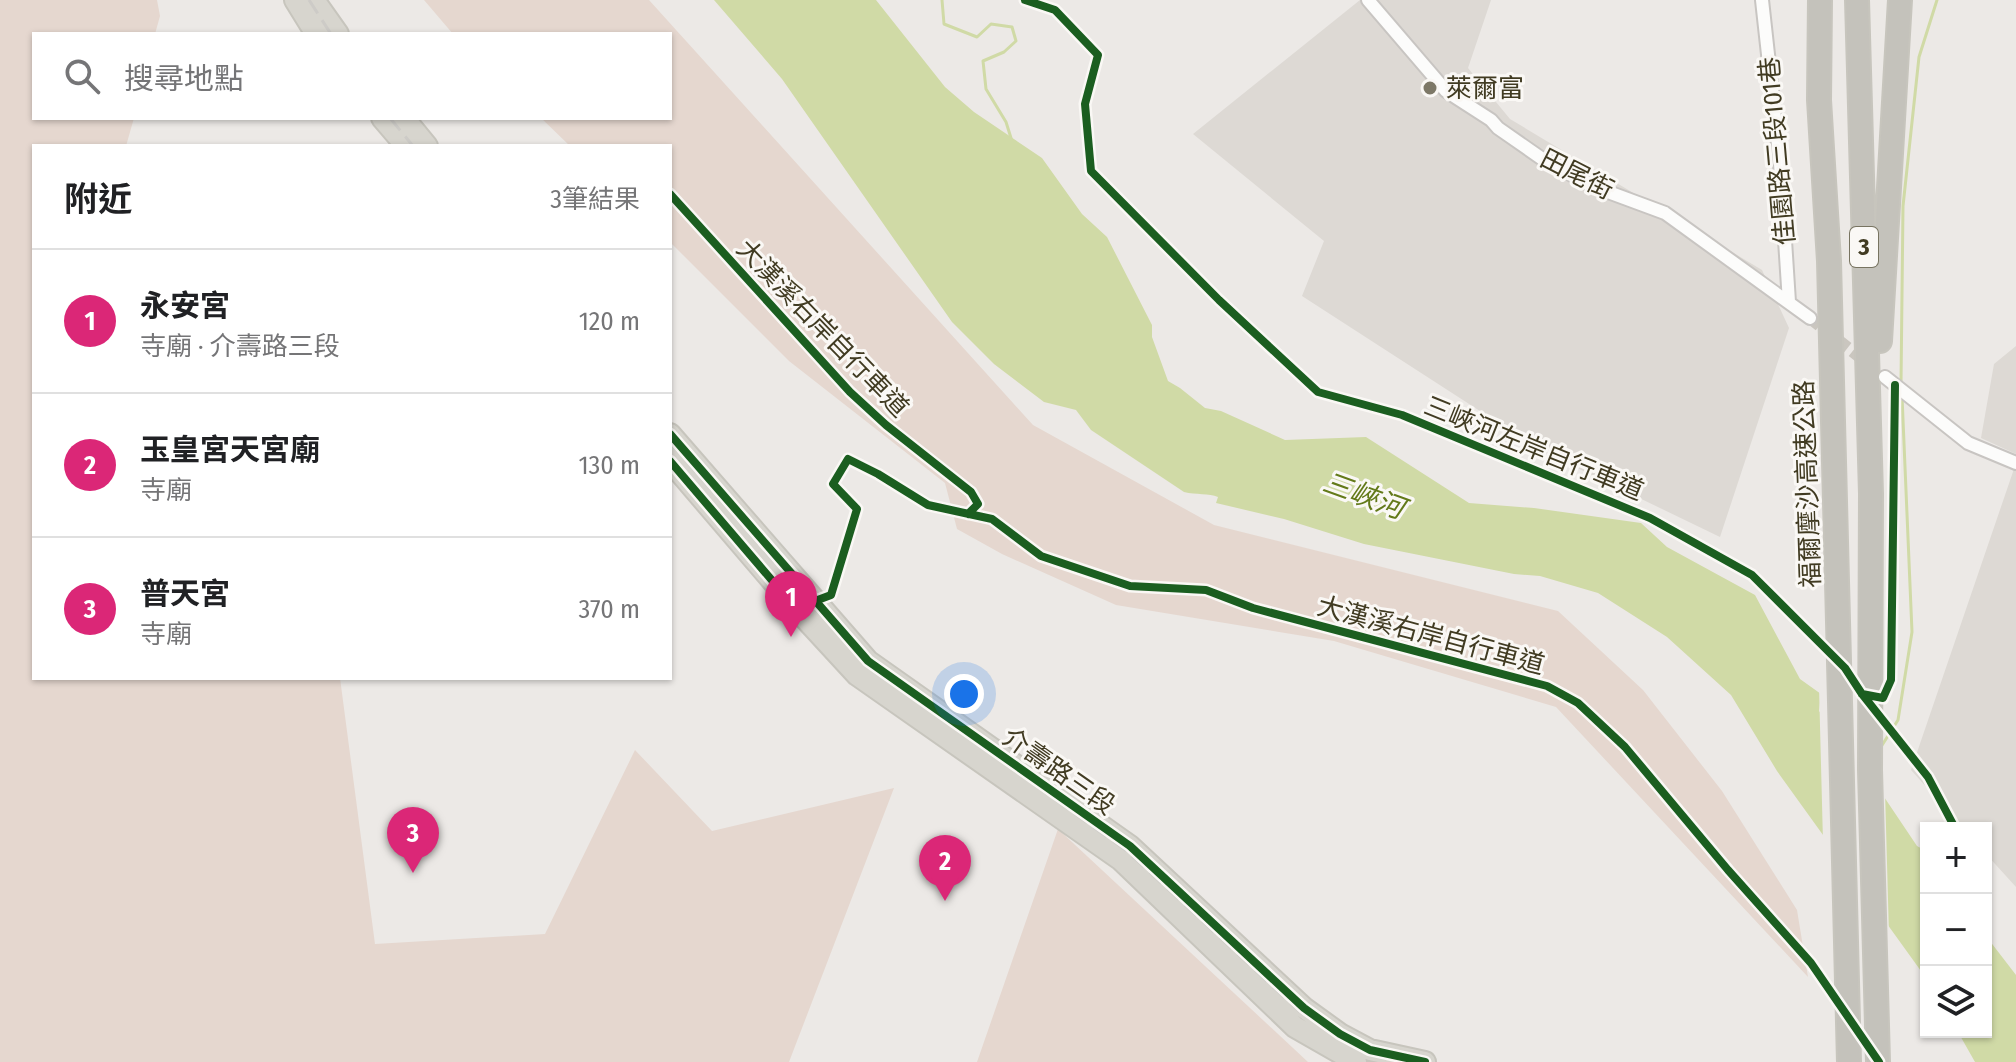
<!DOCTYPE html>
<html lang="zh-TW">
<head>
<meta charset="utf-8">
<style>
	:root { --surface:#fff; --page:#f2f2f2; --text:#202124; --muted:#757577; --line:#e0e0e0; --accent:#db2777 }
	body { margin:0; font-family:"Fira Sans Condensed","Noto Sans TC",sans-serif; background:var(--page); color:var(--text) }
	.controls { position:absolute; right:24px; bottom:24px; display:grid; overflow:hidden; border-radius:0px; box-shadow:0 2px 6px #0004 }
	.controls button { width:72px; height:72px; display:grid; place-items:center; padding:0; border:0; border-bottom:2px solid var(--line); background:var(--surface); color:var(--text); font:40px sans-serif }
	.you { position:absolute; left:964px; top:694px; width:28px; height:28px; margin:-20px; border:6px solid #fff; border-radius:50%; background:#1a73e8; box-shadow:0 0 0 12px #1a73e833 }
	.badge { display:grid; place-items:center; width:52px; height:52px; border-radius:50%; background:var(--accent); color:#fff; font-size:26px; font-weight:700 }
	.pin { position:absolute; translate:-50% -66px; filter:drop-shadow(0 2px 4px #0008) }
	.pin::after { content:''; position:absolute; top:42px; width:28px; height:24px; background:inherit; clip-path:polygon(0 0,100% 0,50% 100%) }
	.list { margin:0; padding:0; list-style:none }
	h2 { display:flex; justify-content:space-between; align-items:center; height:104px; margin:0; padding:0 32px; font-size:34px }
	h2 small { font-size:26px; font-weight:400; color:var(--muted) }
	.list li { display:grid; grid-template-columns:52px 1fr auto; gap:24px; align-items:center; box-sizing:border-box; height:144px; padding:0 32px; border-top:2px solid var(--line) }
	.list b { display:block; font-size:30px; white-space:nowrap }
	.list p { margin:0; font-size:26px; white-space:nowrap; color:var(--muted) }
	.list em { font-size:26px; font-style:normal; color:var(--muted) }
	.icon { flex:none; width:44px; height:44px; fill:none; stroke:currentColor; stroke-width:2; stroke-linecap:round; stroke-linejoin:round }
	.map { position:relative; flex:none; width:2016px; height:1062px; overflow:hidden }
	.search { position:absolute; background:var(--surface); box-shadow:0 2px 6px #0004; left:32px; top:32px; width:640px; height:88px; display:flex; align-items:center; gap:20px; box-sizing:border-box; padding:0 28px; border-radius:0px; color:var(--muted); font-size:30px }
	.panel { position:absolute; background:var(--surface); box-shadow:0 2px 6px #0004; left:32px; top:144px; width:640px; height:536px; border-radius:0px }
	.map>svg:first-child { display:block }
	.built { fill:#ddd9d4 }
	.green { fill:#e5d7cf }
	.water { fill:#d0daa6 }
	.pier { fill:#ece9e6 }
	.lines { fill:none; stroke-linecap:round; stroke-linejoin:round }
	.stream { stroke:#d0daa6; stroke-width:3 }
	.minor-tunnel { stroke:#cac6bf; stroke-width:12; stroke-dasharray:12 6; stroke-linecap:butt }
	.minor-casing { stroke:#c8c5c2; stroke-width:16 }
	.primary-casing { stroke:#c7c5bd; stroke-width:24 }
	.motorway-casing { stroke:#c7c5bd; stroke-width:26 }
	.minor { stroke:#fcfcfb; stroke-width:12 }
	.primary { stroke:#d7d5ce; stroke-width:20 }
	.motorway { stroke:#c4c2bb; stroke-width:22 }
	.rail { stroke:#cdcbc7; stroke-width:3; stroke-dasharray:16 8; stroke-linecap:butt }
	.cycleway-casing { stroke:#faf8f5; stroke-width:13 }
	.cycleway { stroke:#1b5e20; stroke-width:8 }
	.poi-dot { fill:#7d7867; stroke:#faf8f5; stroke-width:3 }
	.labels { text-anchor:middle; stroke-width:6; stroke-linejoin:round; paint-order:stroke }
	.shield { fill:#faf8f5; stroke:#787461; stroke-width:2 }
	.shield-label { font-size:24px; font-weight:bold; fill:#413b22 }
	.poi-label { font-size:26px; fill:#413b22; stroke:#faf8f5; text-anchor:start }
	.street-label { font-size:26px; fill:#413b22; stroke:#faf8f5 }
	.water-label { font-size:28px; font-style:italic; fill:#637a1a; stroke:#faf8f5 }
</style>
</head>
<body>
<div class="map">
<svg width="2016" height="1062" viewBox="0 0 2016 1062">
	<rect width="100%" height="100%" fill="#ece9e6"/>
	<path class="built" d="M1360 0H1491L1468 68 1510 119 1762 270 1789 328 1720 537 1542 451 1302 296 1324 241 1193 134Z
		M2016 346V454L1981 438 1994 364Z
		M2016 463V887L1986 854V828H1963L1911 770Z"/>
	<path class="green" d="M0 0H157L160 16 155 34H34V118H134L126 146H34V678H340L375 944 545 934 635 750 712 831 894 788 789 1062H0Z
		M424 0H649L1033 425 1214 525 1558 611 1643 690 1722 791 1797 910 1808 977 1556 707 1334 641 1116 605 1002 554 957 529 945 483 789 361 670 242V146H570L541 118H670V34H453Z
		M1058 829 1308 1062H977Z"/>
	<path class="water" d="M714 0H876L945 87 974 112 1042 158 1082 214 1107 237 1152 325V337L1168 381 1180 388 1205 408 1221 411 1285 440 1366 437 1469 503 1534 508 1641 523 1667 547 1755 595 1800 679 1821 694 1819 711 1870 776 1917 846 1926 851V978L1777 771 1731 695 1667 637 1598 593 1540 576 1514 574 1364 544 1284 519 1216 503 1218 497C1209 493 1196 495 1184 492L1091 430 1076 410 1044 402 994 364 952 322 782 79Z
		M1986 936 2016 975V1062H1975L1958 1032H1986Z"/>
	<path class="pier" d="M1819 687 1825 693 1823 710 1885 791 1889 935 1823 842Z"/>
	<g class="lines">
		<path class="stream" d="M942 0 944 24 977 37 991 24 1012 27 1016 41 1004 52 983 61 986 89 1006 122 1011 138
			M1901 384 1903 206 1919 57 1937 0
			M1879 750 1898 720 1912 632 1902 396"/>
		<path class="minor-tunnel" d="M1810 318 1885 377"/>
		<defs>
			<path id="minor" d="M1368 0 1446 91 1491 120 1498 128 1541 158 1592 186 1665 213 1810 318
				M1762 0 1780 163 1789 302
				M1885 377 1968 443 2016 463"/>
			<path id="primary" d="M295 0 316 34
				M314 0 338 34
				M382 118 406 146
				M404 118 427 146
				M670 434 868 661 1130 846 1304 1008 1340 1034 1370 1050 1425 1062
				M670 461 799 612 857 675 1121 860 1295 1027 1356 1062"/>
			<path id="motorway" d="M1820 0 1819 100 1829 261 1849 1062
				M1857 0 1871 494 1870 770 1878 1062
				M1880 341 1900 0"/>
		</defs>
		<use href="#minor" class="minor-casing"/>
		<use href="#primary" class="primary-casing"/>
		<use href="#motorway" class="motorway-casing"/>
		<use href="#minor" class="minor"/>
		<use href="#primary" class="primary"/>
		<use href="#motorway" class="motorway"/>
		<path class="rail" d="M309 0 331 34
			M390 118 413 146
			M670 442 820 614 881 675 1127 851 1299 1011 1366 1054 1400 1062"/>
		<defs>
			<path id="cycleway" d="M1025 0 1055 10 1098 55 1085 104 1091 171 1219 300 1318 392 1402 415 1650 518 1752 575 1845 668 1862 694 1928 777 1955 828
				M670 194 850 392 886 425 971 492 978 504 968 514
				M670 434 868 661 1130 846 1304 1008 1340 1034 1370 1050 1425 1062
				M670 461 799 612 815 601 831 595 857 509 833 484 848 459 878 474 928 505 992 519 1041 556 1130 586 1206 590 1253 608 1547 686 1578 703 1625 747 1728 870 1811 963 1879 1062
				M1862 694 1883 698 1891 680 1895 385"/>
		</defs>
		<use href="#cycleway" class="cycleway-casing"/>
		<use href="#cycleway" class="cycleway"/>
	</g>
	<circle class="poi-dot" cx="1430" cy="88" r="8"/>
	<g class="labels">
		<rect class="shield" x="1850" y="227" width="28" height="40" rx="6"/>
		<g class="shield-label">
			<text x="1864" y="255">3</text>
		</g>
		<g class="poi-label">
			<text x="1446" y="97">萊爾富</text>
		</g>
		<g class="street-label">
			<text transform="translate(1777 151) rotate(-95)" y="9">佳園路三段101巷</text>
			<text transform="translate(1577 174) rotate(27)" y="9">田尾街</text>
			<text transform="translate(823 328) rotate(46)" y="9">大漢溪右岸自行車道</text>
			<text transform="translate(1534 448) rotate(22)" y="9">三峽河左岸自行車道</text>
			<text transform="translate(1807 484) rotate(-92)" y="9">福爾摩沙高速公路</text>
			<text transform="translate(1431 635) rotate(15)" y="9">大漢溪右岸自行車道</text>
			<text transform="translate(1059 771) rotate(35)" y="9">介壽路三段</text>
		</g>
		<g class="water-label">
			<text transform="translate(1364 495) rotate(20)" y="10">三峽河</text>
		</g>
	</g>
</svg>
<div class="controls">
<button>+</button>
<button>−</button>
<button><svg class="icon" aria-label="layers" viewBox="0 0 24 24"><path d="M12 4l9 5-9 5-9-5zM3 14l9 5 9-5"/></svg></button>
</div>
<div class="you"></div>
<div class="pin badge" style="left:791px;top:637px">1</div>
<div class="pin badge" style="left:945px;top:901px">2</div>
<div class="pin badge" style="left:413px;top:873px">3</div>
<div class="search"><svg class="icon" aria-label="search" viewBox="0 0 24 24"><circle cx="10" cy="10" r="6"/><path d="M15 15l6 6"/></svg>搜尋地點</div>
<section class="panel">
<h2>附近<small>3筆結果</small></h2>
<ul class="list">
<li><span class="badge">1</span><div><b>永安宮</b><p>寺廟 · 介壽路三段</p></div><em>120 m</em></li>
<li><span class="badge">2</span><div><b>玉皇宮天宮廟</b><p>寺廟</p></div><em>130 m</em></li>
<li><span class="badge">3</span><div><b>普天宮</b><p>寺廟</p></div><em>370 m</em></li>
</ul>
</section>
</div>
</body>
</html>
